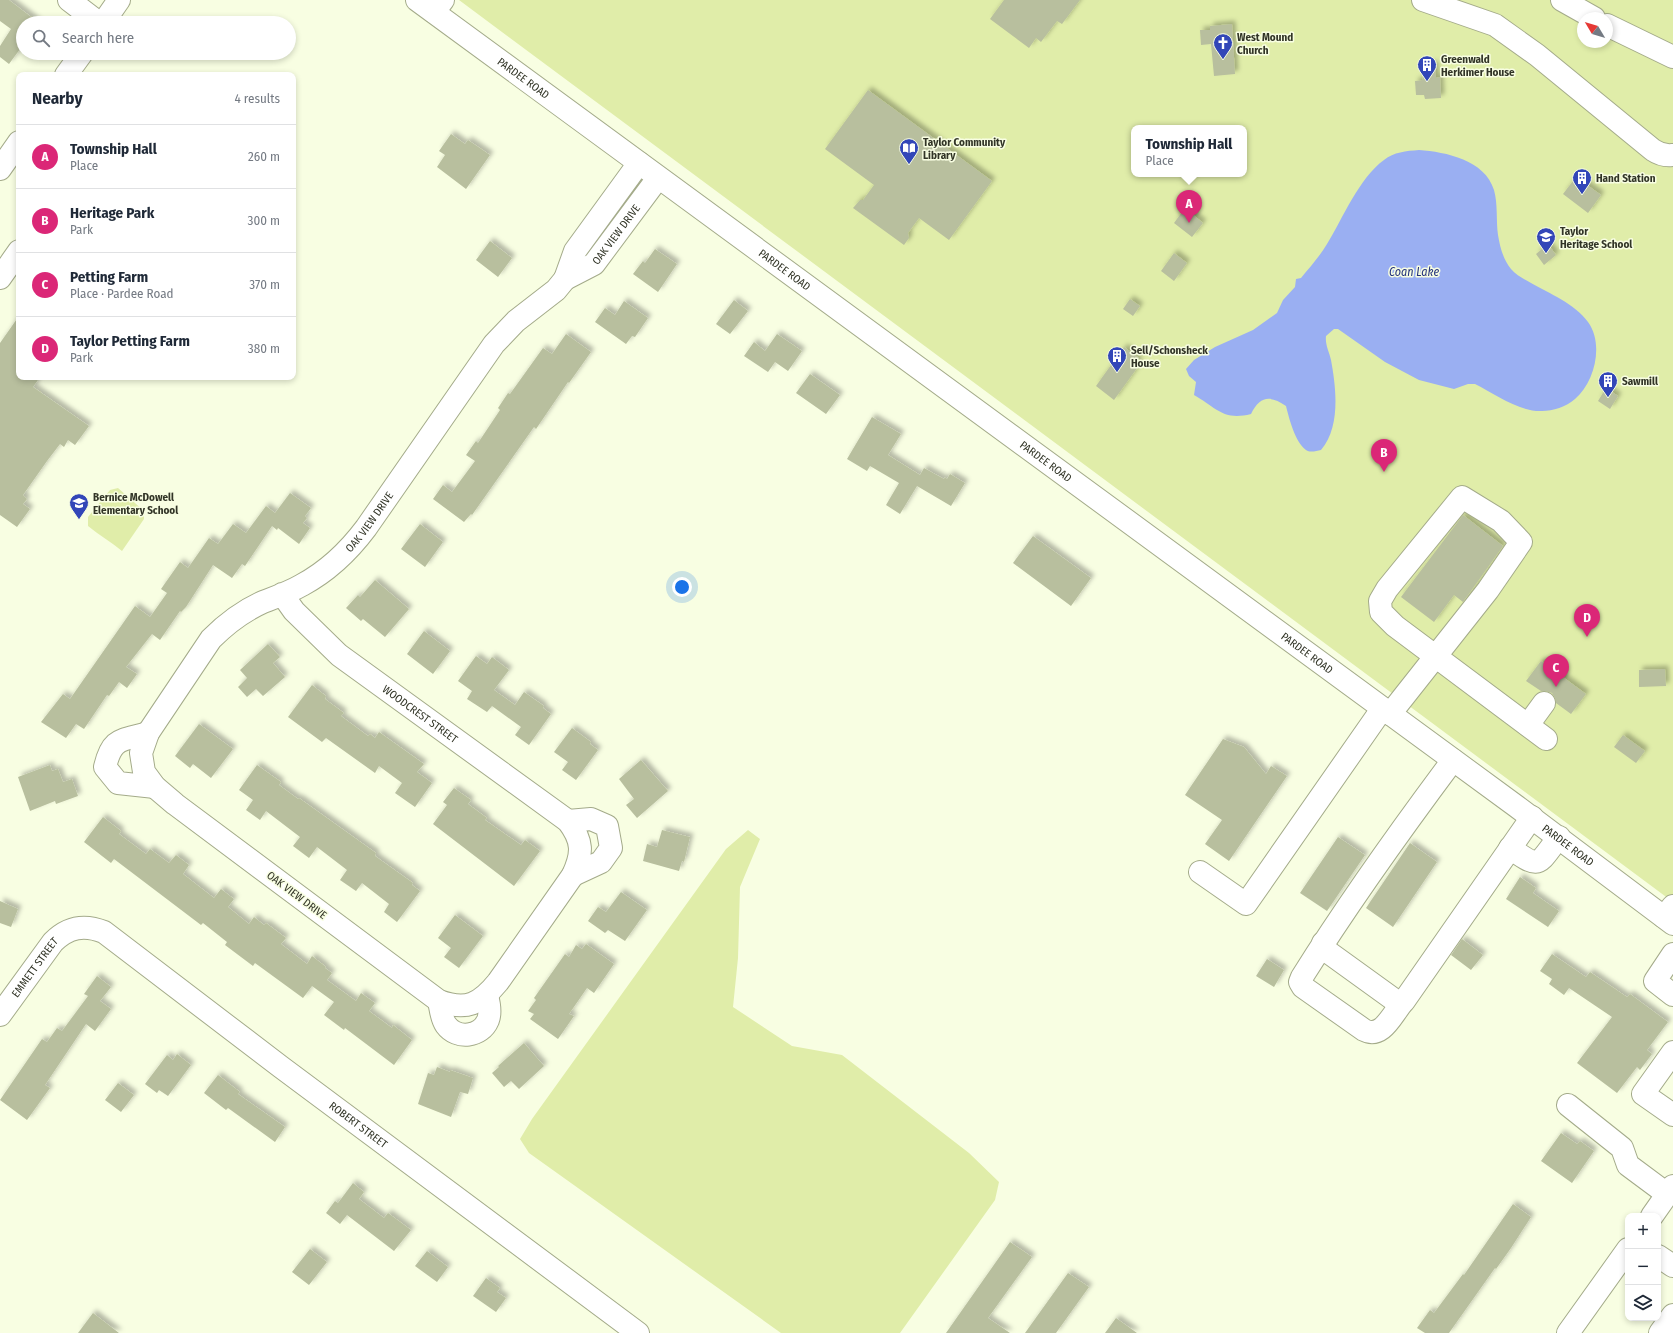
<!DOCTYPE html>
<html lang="en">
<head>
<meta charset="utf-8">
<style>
	:root { --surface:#fff; --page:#f6f6f7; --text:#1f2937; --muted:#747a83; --line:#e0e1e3; --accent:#db2777 }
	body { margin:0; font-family:"Fira Sans Condensed",sans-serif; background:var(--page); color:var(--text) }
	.controls { position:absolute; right:12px; bottom:12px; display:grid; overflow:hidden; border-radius:8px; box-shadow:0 2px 6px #0003 }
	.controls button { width:36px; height:36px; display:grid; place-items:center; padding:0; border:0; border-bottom:1px solid var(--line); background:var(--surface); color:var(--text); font:20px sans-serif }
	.compass { position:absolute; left:1577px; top:12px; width:36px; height:36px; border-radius:50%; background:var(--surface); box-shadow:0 2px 6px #0003; rotate:308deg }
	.you { position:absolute; left:682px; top:587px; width:14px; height:14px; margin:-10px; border:3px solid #fff; border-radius:50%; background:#1a73e8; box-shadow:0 0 0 6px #1a73e833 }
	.badge { display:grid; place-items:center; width:26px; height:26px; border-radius:50%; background:var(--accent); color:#fff; font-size:13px; font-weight:700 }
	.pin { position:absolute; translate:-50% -33px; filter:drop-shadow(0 1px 2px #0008) }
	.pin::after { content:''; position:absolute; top:21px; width:14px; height:12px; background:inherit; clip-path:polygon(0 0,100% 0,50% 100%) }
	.popup { position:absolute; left:1131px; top:125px; width:116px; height:52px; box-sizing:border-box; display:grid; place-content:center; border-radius:8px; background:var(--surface); filter:drop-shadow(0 1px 3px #0005); font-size:13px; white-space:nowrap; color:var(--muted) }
	.popup b { font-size:15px; color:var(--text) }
	.popup::after { content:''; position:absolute; left:50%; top:100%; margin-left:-8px; border:8px solid transparent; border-top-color:var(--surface) }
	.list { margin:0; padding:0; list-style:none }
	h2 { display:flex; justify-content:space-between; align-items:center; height:52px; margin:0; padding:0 16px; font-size:17px }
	h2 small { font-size:13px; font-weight:400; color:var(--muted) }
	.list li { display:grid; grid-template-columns:26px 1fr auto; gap:12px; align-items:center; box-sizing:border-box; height:64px; padding:0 16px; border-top:1px solid var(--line) }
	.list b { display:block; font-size:15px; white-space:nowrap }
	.list p { margin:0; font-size:13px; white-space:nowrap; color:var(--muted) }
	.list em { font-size:13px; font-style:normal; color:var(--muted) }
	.icon { flex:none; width:22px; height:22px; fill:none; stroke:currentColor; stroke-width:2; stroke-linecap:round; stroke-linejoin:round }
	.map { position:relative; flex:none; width:1673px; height:1333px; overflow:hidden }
	.search { position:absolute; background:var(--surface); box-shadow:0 2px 6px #0003; left:16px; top:16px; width:280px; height:44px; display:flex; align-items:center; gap:10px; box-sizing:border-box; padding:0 14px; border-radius:22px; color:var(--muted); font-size:15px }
	.panel { position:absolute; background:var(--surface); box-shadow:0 2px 6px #0003; left:16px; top:72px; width:280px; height:308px; border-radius:8px }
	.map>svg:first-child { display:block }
	.green { fill:#e0eda9; fill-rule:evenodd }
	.water { fill:#9aaff2 }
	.building { fill:#b8bf9e; filter:url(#shadow) }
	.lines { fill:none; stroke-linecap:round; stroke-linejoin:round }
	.minor-casing { stroke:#a4ab8a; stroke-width:24 }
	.major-casing { stroke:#a4ab8a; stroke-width:24 }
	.minor { stroke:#fff; stroke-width:22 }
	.major { stroke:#fff; stroke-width:22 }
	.labels { text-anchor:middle; stroke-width:3; stroke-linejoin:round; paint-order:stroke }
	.poi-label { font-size:11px; font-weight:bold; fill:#313426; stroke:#f8fee2; text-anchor:start }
	.street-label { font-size:11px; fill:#313426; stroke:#f8fee2 }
	.water-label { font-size:12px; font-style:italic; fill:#23327d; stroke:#f8fee2 }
</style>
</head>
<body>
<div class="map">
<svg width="1673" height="1333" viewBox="0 0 1673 1333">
	<defs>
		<filter id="shadow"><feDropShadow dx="3.5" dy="-3.5" stdDeviation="2" flood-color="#0004"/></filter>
	</defs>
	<rect width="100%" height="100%" fill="#f8fee2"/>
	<path class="green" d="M459 0H1673V902ZM1583 18H1607V42H1583ZM1134 128H1244V174H1134Z
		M118 488 144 511V519L122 551C111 542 99 535 88 526V517L110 490Z
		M748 830 760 839 740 887 738 958 733 1007 792 1046 842 1055 969 1153 999 1182 995 1200 900 1333H781L529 1153 520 1139 532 1119 726 849Z"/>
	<path class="water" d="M1419 150C1446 152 1485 160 1494 190 1498 204 1496 221 1498 235 1500 247 1503 259 1511 269 1516 275 1524 279 1531 283 1550 294 1574 303 1588 322 1604 344 1595 382 1575 399 1566 407 1553 411 1542 411 1519 412 1495 394 1475 384H1468L1454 389 1419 380 1385 362 1338 329H1334L1326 336C1325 345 1329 351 1331 360 1336 387 1341 427 1321 450 1316 451 1310 453 1306 450 1295 442 1289 418 1286 406 1270 395 1260 396 1251 414 1223 421 1217 408 1194 395L1196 382 1189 376 1186 369 1194 360 1215 347 1253 330 1277 313 1283 300 1295 287 1296 279 1301 278C1310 267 1320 256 1327 244 1343 218 1359 178 1384 160 1394 152 1406 151 1419 150Z"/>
	<path class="building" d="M0 0H9L39 23H23V45L9 64 0 57V46L11 29 0 21Z
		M1004 0H1080L1062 24 1057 21 1041 42 1036 38 1029 48 990 19Z
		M1232 24 1235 74 1214 76 1211 44 1201 45 1200 30H1210V26Z
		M1435 64 1436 78 1440 77 1441 98 1425 99 1424 95H1416L1415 81 1423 80 1422 66Z
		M868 90 992 181 949 240 919 218 908 233 909 238 904 245 853 208 860 200H863L874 185 825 149Z
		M451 134 465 144 468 140 490 155 466 189 437 167 445 155 439 151Z
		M1576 177 1601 195 1588 213 1563 194Z
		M1185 208 1203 223 1192 237 1174 223Z
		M490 241 512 258 498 277 476 260Z
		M1548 244 1556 255 1544 265 1536 254Z
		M655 249 677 264 658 292 633 274 643 261 645 263Z
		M1174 253 1187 263 1174 281 1161 271Z
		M1130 299 1140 306 1133 316 1123 309Z
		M734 300 748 311 730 334 716 324Z
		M624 301 648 318 635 337 632 336 626 344 595 322 605 308 615 315Z
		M19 316V377H40L33 387 89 426 75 445 68 440 64 447 60 444 47 461 23 495 27 499 23 504 30 509 17 527 0 515V343Z
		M566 334 591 352 569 383 568 382 536 429 534 427 472 515 471 514 464 522 433 499 443 485 452 492 475 461 466 455 476 441 478 443 500 410 498 408 508 393 510 394 543 348 552 354Z
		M777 334 802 351 788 371 775 362 768 372 744 356 754 342 765 351Z
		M1124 347 1139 358 1136 362 1140 364 1114 400 1096 386Z
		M810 374 840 395 826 414 796 393Z
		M1606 388 1618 396 1610 409 1598 401Z
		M872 417 901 434 888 455 920 475 924 468 944 479 945 477 947 479 950 474 965 483 951 506 917 486 900 514 886 505 899 483 870 466 867 471 847 459Z
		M290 493 311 508 305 516 307 518 303 523 310 528 299 544 278 528 277 530 272 526 245 566 242 564 232 578 213 565 186 607 181 612 180 611 160 640 152 634 126 667 137 674 127 688 119 682 109 696 107 695 84 729 76 724 66 738 41 722 63 694 70 699 135 606 150 617 167 593 161 589 180 562 188 568 209 538 218 544 233 524 246 533 266 506 275 513Z
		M1463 515 1503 546 1463 602 1454 595 1434 622 1401 597Z
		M420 524 443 542 425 567 401 549Z
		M1033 536 1091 578 1071 606 1013 563Z
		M375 580 409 609 385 637 363 619 361 621 346 608 358 595 360 597Z
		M424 631 450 651 433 674 407 654Z
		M268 644 280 657 273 663 285 677 263 696 256 689 247 697 238 687 247 678 240 670Z
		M476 656 487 664 492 657 509 670 494 690 515 705 524 692 544 706 543 708 551 714 529 745 515 735 521 727 492 706 487 712 467 699 472 691 458 681Z
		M1541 661 1586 694 1571 714 1556 703 1555 698 1552 693 1546 691H1541L1526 681Z
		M1665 669 1666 686 1639 687V670Z
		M312 685 326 696 325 699 344 713 341 716 368 736 370 734 375 738 379 732 424 764 417 772 432 783 415 807 395 793 402 783 379 766 375 773 326 738 322 742 288 717Z
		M199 724 233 749 211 778 193 764 190 768 175 756Z
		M572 728 591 742 590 744 598 750 576 780 562 770 568 762 554 752Z
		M1623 735 1645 751 1636 763 1614 747Z
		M1223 739 1244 747 1266 774 1271 766 1287 776 1229 861 1205 844 1222 820 1185 795Z
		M641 760 668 791 637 818 626 805 634 799 619 779Z
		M50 765 52 771 58 769 63 782 72 779 78 796 56 804 55 801 30 811 18 777Z
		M257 765 281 782 279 785 298 799 299 798 376 853 375 856 413 883 412 885 420 891 397 922 384 912 389 904 362 883 356 891 340 880 347 870 317 847 309 858 293 846 300 837 266 811 260 820 246 810 253 800 239 790Z
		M454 788 471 800 468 804 487 818 485 820 521 845 525 840 540 851 514 886 433 824 447 805 443 802Z
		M103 817 121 831 119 834 146 854 150 849 169 863 176 855 189 865 183 874 214 898 221 889 234 899 228 907 249 924 254 917 264 925 266 923 286 938 281 944 307 964 312 956 326 967 325 968 332 973 327 980 356 1001 361 993 375 1003 369 1011 392 1028 393 1025 412 1040 394 1065 345 1028 344 1030 324 1015 334 1002 312 986 303 998 255 963 253 966 225 945 227 942 203 923 201 925 114 859 111 863 84 842Z
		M662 830 690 837 684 862 682 861 679 871 643 861 647 844 657 847Z
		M1338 837 1365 855 1327 911 1300 893Z
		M1410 843 1437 862 1393 927 1366 908Z
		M1520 877 1536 888 1533 893 1559 911 1548 927 1506 899Z
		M621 892 647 910 625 941 608 930 605 933 588 921 598 907 606 912Z
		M0 901 18 909 11 927 0 923Z
		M455 915 483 936 459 968 444 957 451 948 438 938Z
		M1462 939 1483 955 1471 970 1451 955Z
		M586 944 614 964 594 993 587 988 569 1014 574 1016 558 1039 530 1019 534 1014 528 1011 536 1000 534 998 565 954 569 957 576 945 582 949Z
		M1552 954 1586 977 1590 972 1627 997 1630 994 1668 1022 1647 1050 1652 1054 1640 1070 1637 1067 1617 1093 1577 1063 1612 1017 1569 988 1564 995 1549 984 1552 979 1540 971Z
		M1267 959 1284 970 1274 987 1256 976Z
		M97 976 111 987 100 1001 111 1009 95 1031 86 1024 45 1085 50 1088 27 1120 0 1100 42 1039 47 1042 57 1028 62 1031 88 996 84 994Z
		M524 1043 544 1066 519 1089 511 1081 504 1087 492 1073 499 1067 498 1066Z
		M177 1054 191 1065 168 1096 159 1090 157 1093 145 1084 167 1055 173 1060Z
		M437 1067 450 1072V1070L473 1078 468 1094 460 1092 451 1117 418 1104 428 1073 434 1075Z
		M218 1075 240 1092 238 1094 285 1127 275 1142 228 1108 226 1110 204 1093Z
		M118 1083 134 1095 121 1112 105 1100Z
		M1561 1133 1577 1144 1580 1141 1594 1151 1572 1183 1541 1161Z
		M353 1183 364 1192 359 1199 384 1218 388 1213 411 1230 394 1251 347 1215 340 1224 326 1213 335 1201 338 1203Z
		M1513 1204 1531 1217 1511 1248 1496 1269 1495 1268 1449 1333H1425L1417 1328 1430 1310 1434 1313 1463 1274 1464 1275Z
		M1010 1242 1032 1257 988 1318 1010 1333H946Z
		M310 1249 327 1262 309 1285 292 1272Z
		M427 1251 448 1267 437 1282 415 1266Z
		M1068 1273 1089 1287 1056 1333H1025Z
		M486 1278 500 1288 497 1292 506 1298 496 1312 473 1296Z
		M93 1313 119 1333H78Z
		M1116 1318 1137 1333H1105Z"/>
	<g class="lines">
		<defs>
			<g id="minor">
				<path d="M69 0 99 23"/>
				<path d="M1423 0 1495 25 1537 55 1653 150C1659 154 1666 156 1673 155"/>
				<path d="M1562 0 1594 18"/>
				<path d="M434 12 443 0"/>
				<path d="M103 23 119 0"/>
				<path d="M1607 25 1673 57"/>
				<path d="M66 75 82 53"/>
				<path id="s1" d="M639 163 575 251 565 279 594 264 658 178"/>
				<path d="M0 169 19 142"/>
				<path d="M0 278 19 251"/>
				<path id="s2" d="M282 594 294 611 339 655 568 821C583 841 583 853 573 875L498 982C480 1004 467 1011 439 1001L175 804 155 787 144 772 141 753 148 733 211 639C226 624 243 611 263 602 276 597 290 592 302 585 328 571 348 552 366 528L494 344 516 321 556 290 565 279"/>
				<path d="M1390 714 1488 590 1521 542 1501 521 1462 497 1387 589 1380 601 1381 612 1395 626 1546 739"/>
				<path d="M1528 725 1544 703"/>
				<path d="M148 733C121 741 112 737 105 767L118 783 155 787"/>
				<path d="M1453 760C1400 831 1349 902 1302 977L1300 982 1303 987 1364 1030C1383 1040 1393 1012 1404 1001L1532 817"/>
				<path d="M568 821 591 819 607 826 611 848 601 862 573 875"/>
				<path d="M1510 848C1541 870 1537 865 1559 837"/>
				<path d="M1200 872 1246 904 1382 709"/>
				<path d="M1664 917 1673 906"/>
				<path d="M1323 943 1328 952 1400 1004"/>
				<path d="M1673 954 1655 981 1673 995"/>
				<path d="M439 1001C441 1009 441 1018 446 1025 457 1040 481 1037 488 1020 491 1012 489 1003 487 996"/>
				<path id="s3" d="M0 1015 53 942C68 927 84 924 104 932L281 1067 638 1333"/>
				<path d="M1673 1052 1643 1094 1673 1115"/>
				<path d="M1568 1105 1622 1148 1628 1165 1667 1194"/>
				<path d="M1658 1256 1673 1266"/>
				<path d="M1660 1333 1673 1315"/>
			</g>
			<g id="major">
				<path id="s4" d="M417 0 1516 806 1673 924"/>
				<path d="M1652 1216 1673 1186"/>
				<path d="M1568 1333 1628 1249"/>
			</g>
		</defs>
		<use href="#minor" class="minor-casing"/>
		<use href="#major" class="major-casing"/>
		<use href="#minor" class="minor"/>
		<use href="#major" class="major"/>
	</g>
	<defs>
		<symbol id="church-pin" viewBox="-11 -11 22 30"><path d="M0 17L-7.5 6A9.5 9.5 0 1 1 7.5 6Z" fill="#3246b8" stroke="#f8fee2"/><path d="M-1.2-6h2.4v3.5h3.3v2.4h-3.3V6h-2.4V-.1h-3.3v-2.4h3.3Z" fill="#fff"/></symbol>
		<symbol id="building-pin" viewBox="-11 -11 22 30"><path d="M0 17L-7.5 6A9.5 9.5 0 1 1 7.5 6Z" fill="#3246b8" stroke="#f8fee2"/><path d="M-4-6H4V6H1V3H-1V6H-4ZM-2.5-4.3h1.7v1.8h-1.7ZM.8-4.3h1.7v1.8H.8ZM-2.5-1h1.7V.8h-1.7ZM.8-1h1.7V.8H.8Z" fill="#fff"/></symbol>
		<symbol id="library-pin" viewBox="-11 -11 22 30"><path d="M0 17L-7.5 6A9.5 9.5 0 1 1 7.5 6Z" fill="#3246b8" stroke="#f8fee2"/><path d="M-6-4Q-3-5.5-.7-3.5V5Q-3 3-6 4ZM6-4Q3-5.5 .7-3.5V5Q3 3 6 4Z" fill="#fff"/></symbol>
		<symbol id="school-pin" viewBox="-11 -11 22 30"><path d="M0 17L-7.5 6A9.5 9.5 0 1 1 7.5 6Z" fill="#3246b8" stroke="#f8fee2"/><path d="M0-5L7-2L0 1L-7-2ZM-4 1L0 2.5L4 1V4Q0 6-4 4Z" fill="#fff"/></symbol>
	</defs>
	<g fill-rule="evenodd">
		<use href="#church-pin" x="1212" y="32" width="22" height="30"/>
		<use href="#building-pin" x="1416" y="54" width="22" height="30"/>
		<use href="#library-pin" x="898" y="137" width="22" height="30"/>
		<use href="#building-pin" x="1571" y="167" width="22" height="30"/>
		<use href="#school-pin" x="1535" y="226" width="22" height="30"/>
		<use href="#building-pin" x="1106" y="345" width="22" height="30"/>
		<use href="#building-pin" x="1597" y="370" width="22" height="30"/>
		<use href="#school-pin" x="68" y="492" width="22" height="30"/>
	</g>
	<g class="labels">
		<g class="poi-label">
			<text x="1237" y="41">West Mound<tspan x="1237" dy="13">Church</tspan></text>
			<text x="1441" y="63">Greenwald<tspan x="1441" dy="13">Herkimer House</tspan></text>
			<text x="923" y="146">Taylor Community<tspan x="923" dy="13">Library</tspan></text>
			<text x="1596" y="182">Hand Station</text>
			<text x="1560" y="235">Taylor<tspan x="1560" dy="13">Heritage School</tspan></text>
			<text x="1131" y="354">Sell/Schonsheck<tspan x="1131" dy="13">House</tspan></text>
			<text x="1622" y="385">Sawmill</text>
			<text x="93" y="501">Bernice McDowell<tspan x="93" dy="13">Elementary School</tspan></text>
		</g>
		<g class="street-label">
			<text dy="4" stroke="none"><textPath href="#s4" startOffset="132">PARDEE ROAD</textPath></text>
			<text dy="4" stroke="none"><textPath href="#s1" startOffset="208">OAK VIEW DRIVE</textPath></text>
			<text dy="4" stroke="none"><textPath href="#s4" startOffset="456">PARDEE ROAD</textPath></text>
			<text dy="4" stroke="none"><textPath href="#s4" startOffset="780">PARDEE ROAD</textPath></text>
			<text dy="4" stroke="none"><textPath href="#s2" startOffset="1351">OAK VIEW DRIVE</textPath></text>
			<text dy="4" stroke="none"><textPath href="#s4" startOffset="1104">PARDEE ROAD</textPath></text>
			<text dy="4" stroke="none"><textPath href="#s2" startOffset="184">WOODCREST STREET</textPath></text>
			<text dy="4" stroke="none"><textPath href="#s4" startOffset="1428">PARDEE ROAD</textPath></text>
			<text transform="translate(297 895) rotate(37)" y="4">OAK VIEW DRIVE</text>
			<text dy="4" stroke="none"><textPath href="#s3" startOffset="59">EMMETT STREET</textPath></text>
			<text dy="4" stroke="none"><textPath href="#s3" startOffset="465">ROBERT STREET</textPath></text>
		</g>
		<g class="water-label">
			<text x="1414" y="276">Coan Lake</text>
		</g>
	</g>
</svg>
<div class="controls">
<button>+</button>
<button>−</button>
<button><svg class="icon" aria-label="layers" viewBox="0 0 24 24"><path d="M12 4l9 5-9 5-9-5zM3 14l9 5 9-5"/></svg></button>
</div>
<svg class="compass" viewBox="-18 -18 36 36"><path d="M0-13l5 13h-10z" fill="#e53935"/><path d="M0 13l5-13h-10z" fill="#747a83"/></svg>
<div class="you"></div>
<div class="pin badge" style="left:1189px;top:223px">A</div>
<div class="popup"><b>Township Hall</b>Place</div>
<div class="pin badge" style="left:1384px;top:472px">B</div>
<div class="pin badge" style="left:1556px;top:687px">C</div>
<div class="pin badge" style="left:1587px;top:637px">D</div>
<div class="search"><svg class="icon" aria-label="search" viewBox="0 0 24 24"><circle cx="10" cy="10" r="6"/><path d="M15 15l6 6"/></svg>Search here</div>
<section class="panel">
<h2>Nearby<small>4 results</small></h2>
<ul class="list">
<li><span class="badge">A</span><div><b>Township Hall</b><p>Place</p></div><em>260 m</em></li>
<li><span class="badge">B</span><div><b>Heritage Park</b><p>Park</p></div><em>300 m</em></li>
<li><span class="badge">C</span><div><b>Petting Farm</b><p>Place · Pardee Road</p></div><em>370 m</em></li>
<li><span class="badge">D</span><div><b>Taylor Petting Farm</b><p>Park</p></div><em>380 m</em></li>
</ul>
</section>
</div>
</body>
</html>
